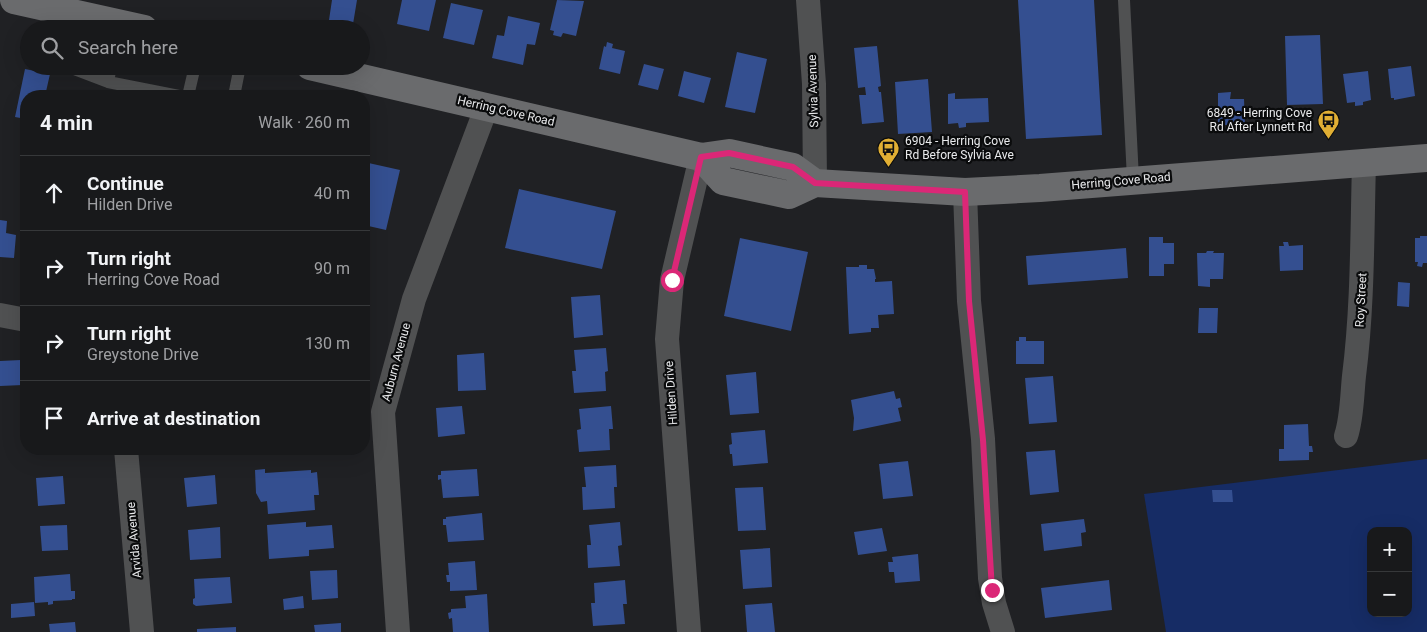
<!DOCTYPE html>
<html lang="en">
<head>
<meta charset="utf-8">
<style>
	:root { --surface:#18191b; --page:#212224; --text:#f1f3f6; --muted:#9fa0a3; --line:#36383a }
	body { margin:0; font-family:Roboto,sans-serif; background:var(--page); color:var(--text) }
	.controls { position:absolute; right:15px; bottom:15px; display:grid; overflow:hidden; border-radius:10px; box-shadow:0 5px 20px #0002 }
	.controls button { width:45px; height:45px; display:grid; place-items:center; padding:0; border:0; border-bottom:1px solid var(--line); background:var(--surface); color:var(--text); font:25px sans-serif }
	.stop { position:absolute; width:15px; height:15px; margin:-11px; border:4px solid #db2777; border-radius:50%; background:#fff }
	.stop.end { background:#db2777; border-color:#fff; box-shadow:0 1px 5px #0008 }
	.list { margin:0; padding:0; list-style:none }
	h2 { display:flex; justify-content:space-between; align-items:center; height:65px; margin:0; padding:0 20px; font-size:21px }
	h2 small { font-size:16px; font-weight:400; color:var(--muted) }
	.list li { display:grid; grid-template-columns:32px 1fr auto; gap:15px; align-items:center; box-sizing:border-box; height:75px; padding:0 20px; border-top:1px solid var(--line) }
	.list b { display:block; font-size:19px; white-space:nowrap }
	.list p { margin:0; font-size:16px; white-space:nowrap; color:var(--muted) }
	.list em { font-size:16px; font-style:normal; color:var(--muted) }
	.icon { flex:none; width:28px; height:28px; fill:none; stroke:currentColor; stroke-width:2; stroke-linecap:round; stroke-linejoin:round }
	.map { position:relative; flex:none; width:1427px; height:632px; overflow:hidden }
	.search { position:absolute; background:var(--surface); box-shadow:0 5px 20px #0002; left:20px; top:20px; width:350px; height:55px; display:flex; align-items:center; gap:12px; box-sizing:border-box; padding:0 18px; border-radius:28px; color:var(--muted); font-size:19px }
	.panel { position:absolute; background:var(--surface); box-shadow:0 5px 20px #0002; left:20px; top:90px; width:350px; height:365px; border-radius:20px }
	.map>svg:first-child { display:block }
	.green { fill:#162c65; fill-rule:evenodd }
	.building { fill:#344f90 }
	.lines { fill:none; stroke-linecap:round; stroke-linejoin:round }
	.lane { stroke:#505152; stroke-width:12 }
	.street { stroke:#505152; stroke-width:24 }
	.secondary { stroke:#6a6b6d; stroke-width:28 }
	.route { stroke:#db2777; stroke-width:6 }
	.labels { text-anchor:middle; stroke-width:4.5; stroke-linejoin:round; paint-order:stroke }
	.street-label { font-size:12px; fill:#e9eaec; stroke:#0a0b0c }
	.poi-label { font-size:12px; fill:#e9eaec; stroke:#0a0b0c; text-anchor:end }
</style>
</head>
<body>
<div class="map">
<svg width="1427" height="632" viewBox="0 0 1427 632">
	<rect width="100%" height="100%" fill="#202124"/>
	<path class="green" d="M1427 459V632H1166L1144 494ZM1371 531H1408V613H1371Z"/>
	<path class="building" d="M332 0H357L353 24 329 20Z
		M402 0H436L429 31 397 24Z
		M557 0 584 1 576 36 563 33 561 37 553 35 554 31 550 30Z
		M1018 0H1094L1102 135 1026 139Z
		M451 3 483 10 474 45 443 38Z
		M508 16 540 23 535 45 527 44 523 65 492 58 497 35 504 36Z
		M1320 35 1323 104 1287 105 1285 36Z
		M607 42 613 44 612 48 625 51 620 74 599 69 604 46 606 47Z
		M877 46 881 86 878 87 879 92H881L884 122 862 124 859 95H866L865 87 858 88 854 48Z
		M737 52 767 59 755 113 725 107Z
		M644 64 664 69 658 90 638 85Z
		M1411 66 1415 96 1394 100V98H1391L1388 69Z
		M25 69 50 74 45 96H26V119L15 117Z
		M684 71 711 78 704 103 678 96Z
		M1368 71 1371 100 1363 102V105L1355 106V102L1347 103 1343 74Z
		M928 79 932 132 898 134 895 82Z
		M1231 92 1230 99H1244L1245 125H1218V93Z
		M955 93V99L988 98 989 122 966 123V127L959 128 958 123 948 124V94Z
		M364 162 400 170 386 230 364 225Z
		M519 189 616 211 602 269 505 248Z
		M0 220 7 221 6 233 16 235 14 258 0 257Z
		M1420 236H1427V263H1423L1422 267 1417 266 1418 262H1415V238H1420Z
		M1149 237H1163V243H1174V264H1164V276H1149Z
		M740 238 808 252 791 331 724 316Z
		M1283 242H1288L1289 246 1303 245V270L1280 271 1279 246H1284Z
		M1126 248 1128 278 1028 285 1026 256Z
		M1207 251H1214L1213 253H1224L1223 279H1210V287L1198 286 1197 253H1206Z
		M859 265H867V269H874L876 279H875V282L892 281 894 314 878 315 879 328H871V332L849 334 846 267H859Z
		M1398 282 1410 283 1409 307 1397 306Z
		M600 295 603 335 574 338 571 297Z
		M1199 308H1218L1217 333H1198Z
		M1019 337H1026V341H1044V364H1016V341H1019Z
		M606 348 608 371 605 372 606 391 574 393 572 371H576L574 350Z
		M484 353 486 390 458 391 457 355Z
		M21 360 23 385 0 386V361Z
		M756 372 759 413 730 415 726 375Z
		M1053 376 1057 422 1029 424 1025 378Z
		M894 391 896 399 900 398 902 407 898 408 901 421 853 431 854 418 851 400Z
		M462 406 465 434 438 437 436 408Z
		M611 406 613 429H609L610 450 579 452 577 430 581 429 579 409Z
		M1308 424 1309 446H1312L1313 452H1309V460L1279 461V449H1284V425Z
		M765 430 768 463 733 466 732 454H730L729 445 732 444 731 433Z
		M34 449H61V453L34 454Z
		M1055 450 1059 492 1030 495 1026 452Z
		M908 461 913 496 883 499 879 464Z
		M616 465 617 487H614L615 508 583 510 582 487H586L584 467Z
		M265 469V473L311 470V473L317 472 319 495H314L315 510 268 514 267 501 261 502 256 493 255 470Z
		M477 469 479 496 443 498 441 479 438 480V475H441V471Z
		M215 475 217 504 187 507 184 478Z
		M63 476 65 504 38 506 36 478Z
		M763 487 766 530 738 531 735 488Z
		M1212 490H1232L1233 502H1213Z
		M482 513 484 540 448 542 446 525H443V519H446V517Z
		M1084 519 1086 532 1081 533 1082 546 1044 551 1041 524Z
		M306 522V527L332 525 334 548 309 550V556L269 559 267 525Z
		M620 522 622 545 618 546 620 566 588 568 587 545H591L589 525Z
		M67 525 68 550 42 551 40 526Z
		M220 527 221 558 190 560 188 530Z
		M882 528 887 551 858 555 854 532Z
		M770 548 772 587 743 589 740 550Z
		M918 554 920 581 895 583 894 572H889L888 562H893L892 557Z
		M475 561 477 590 450 591V582H447L446 575H449L448 563Z
		M337 570 338 598 312 600 310 571Z
		M70 574 71 591H75V599H72V600L53 601V604L48 605V602L35 603 34 577Z
		M230 577 232 603 196 606 193 604V599L195 598 194 579Z
		M625 580 627 604H623L625 624 593 626 591 603H595L594 583Z
		M1109 580 1112 610 1045 618 1041 588Z
		M487 594 489 632H453L452 618 449 619 448 613 451 612V609L466 608 465 596Z
		M303 596 304 608 284 610 283 599Z
		M34 602 35 616 11 618V604Z
		M772 603 775 632H747L745 605Z
		M75 622 76 632H50L49 624Z
		M341 623V632H315L314 625Z
		M236 627V632H197V629Z"/>
	<g class="lines">
		<path class="lane" d="M1124 0 1133 179
			M66 66 108 82
			M111 66 108 82 179 96
			M188 96 195 66
			M234 96 240 66"/>
		<path class="street" d="M808 0 814 84 815 183
			M965 192 969 301 983 439 990 578 994 603 1003 632
			M0 315 26 320
			M1346 436C1352 418 1352 395 1354 376 1363 305 1362 234 1364 163
			M126 449 142 632
			M398 632 383 412 414 299 487 106
			M689 632 667 339 672 280 701 157"/>
		<path class="secondary" d="M14 0 144 29
			M310 66 701 157 729 153 793 167 815 183
			M701 157 723 181 789 195 815 183 965 192 1040 188 1427 158"/>
	</g>
	<g class="lines">
		<path class="route" d="M672 280 701 157 729 153 793 167 815 183 965 192 969 301 983 440 992 590"/>
	</g>
	<defs>
		<symbol id="bus-pin" viewBox="-11 -11 22 30"><path d="M0 17L-7.5 6A9.5 9.5 0 1 1 7.5 6Z" fill="#e1af34" stroke="#0a0b0c"/><path d="M-5-6H5V4H4V6H2V4H-2V6H-4V4H-5ZM-3.5-4V0h7V-4ZM-3.5 1.2v1.5H-2V1.2ZM2 1.2v1.5H3.5V1.2Z" fill="#111"/></symbol>
	</defs>
	<g fill-rule="evenodd">
		<use href="#bus-pin" x="1316" y="108" width="25" height="34"/>
		<use href="#bus-pin" x="876" y="136" width="25" height="34"/>
	</g>
	<g class="labels">
		<g class="street-label">
			<text transform="translate(813 91) rotate(-92)" y="4">Sylvia Avenue</text>
			<text transform="translate(506 111) rotate(13)" y="4">Herring Cove Road</text>
			<text transform="translate(1121 181) rotate(-5)" y="4">Herring Cove Road</text>
			<text transform="translate(1361 300) rotate(-87)" y="4">Roy Street</text>
			<text transform="translate(396 362) rotate(-75)" y="4">Auburn Avenue</text>
			<text transform="translate(671 393) rotate(-94)" y="4">Hilden Drive</text>
			<text transform="translate(134 540) rotate(-95)" y="4">Arvida Avenue</text>
		</g>
		<g class="poi-label">
			<text x="1312" y="117">6849 - Herring Cove<tspan x="1312" dy="14">Rd After Lynnett Rd</tspan></text>
			<text x="905" y="145" text-anchor="start">6904 - Herring Cove<tspan x="905" dy="14">Rd Before Sylvia Ave</tspan></text>
		</g>
	</g>
</svg>
<div class="controls">
<button>+</button>
<button>−</button>
</div>
<div class="stop" style="left:672px;top:280px"></div>
<div class="stop end" style="left:992px;top:590px"></div>
<div class="search"><svg class="icon" aria-label="search" viewBox="0 0 24 24"><circle cx="10" cy="10" r="6"/><path d="M15 15l6 6"/></svg>Search here</div>
<section class="panel">
<h2>4 min<small>Walk · 260 m</small></h2>
<ul class="list">
<li><svg class="icon" aria-label="ahead" viewBox="0 0 24 24"><path d="M12 20V5M6 11l6-6 6 6"/></svg><div><b>Continue</b><p>Hilden Drive</p></div><em>40 m</em></li>
<li><svg class="icon" aria-label="right" viewBox="0 0 24 24"><path d="M7 20v-9h11M14 6l5 5-5 5"/></svg><div><b>Turn right</b><p>Herring Cove Road</p></div><em>90 m</em></li>
<li><svg class="icon" aria-label="right" viewBox="0 0 24 24"><path d="M7 20v-9h11M14 6l5 5-5 5"/></svg><div><b>Turn right</b><p>Greystone Drive</p></div><em>130 m</em></li>
<li><svg class="icon" aria-label="arrive" viewBox="0 0 24 24"><path d="M6 21V4h12l-3 4 3 4H6"/></svg><div><b>Arrive at destination</b></div></li>
</ul>
</section>
</div>
</body>
</html>
